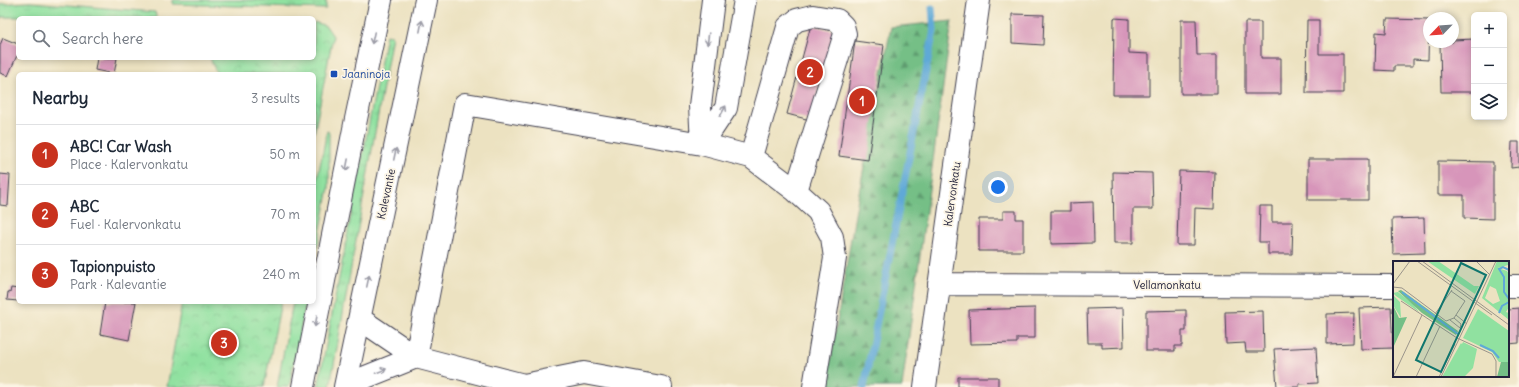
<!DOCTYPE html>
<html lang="en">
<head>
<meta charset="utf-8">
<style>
	:root { --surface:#fff; --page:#f2f2f3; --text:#1f2937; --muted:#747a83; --line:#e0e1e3; --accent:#c8321e }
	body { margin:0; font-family:Delius,sans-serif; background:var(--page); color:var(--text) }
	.controls { position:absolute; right:12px; top:12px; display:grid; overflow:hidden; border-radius:6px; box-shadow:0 2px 6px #0003 }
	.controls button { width:36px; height:36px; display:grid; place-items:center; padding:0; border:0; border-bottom:1px solid var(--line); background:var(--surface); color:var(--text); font:20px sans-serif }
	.compass { position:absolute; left:1423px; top:12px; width:36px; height:36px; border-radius:50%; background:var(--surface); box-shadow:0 2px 6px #0003; rotate:245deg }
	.you { position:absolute; left:998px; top:187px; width:14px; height:14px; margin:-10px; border:3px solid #fff; border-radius:50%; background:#1a73e8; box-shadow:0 0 0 6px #1a73e833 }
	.badge { display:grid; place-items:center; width:26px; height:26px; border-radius:50%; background:var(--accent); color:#fff; font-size:13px; font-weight:700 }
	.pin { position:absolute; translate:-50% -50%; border:2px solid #fff; box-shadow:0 1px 4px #0006 }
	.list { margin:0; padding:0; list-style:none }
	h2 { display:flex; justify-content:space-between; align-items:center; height:52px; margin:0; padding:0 16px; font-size:17px }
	h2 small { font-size:13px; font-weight:400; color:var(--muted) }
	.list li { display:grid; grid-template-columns:26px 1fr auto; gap:12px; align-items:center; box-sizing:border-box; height:60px; padding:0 16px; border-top:1px solid var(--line) }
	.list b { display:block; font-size:15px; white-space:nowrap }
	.list p { margin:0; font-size:13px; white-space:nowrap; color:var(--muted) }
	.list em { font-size:13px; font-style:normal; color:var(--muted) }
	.icon { flex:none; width:22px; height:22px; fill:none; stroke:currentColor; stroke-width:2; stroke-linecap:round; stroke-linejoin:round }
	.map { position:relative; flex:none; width:1519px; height:387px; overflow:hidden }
	.search { position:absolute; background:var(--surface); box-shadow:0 2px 6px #0003; left:16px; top:16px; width:300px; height:44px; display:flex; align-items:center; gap:10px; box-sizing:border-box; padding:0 14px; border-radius:6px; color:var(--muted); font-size:15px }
	.panel { position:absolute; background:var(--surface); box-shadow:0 2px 6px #0003; left:16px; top:72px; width:300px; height:232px; border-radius:6px }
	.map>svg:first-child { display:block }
	.grass { fill:url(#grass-tufts); stroke:#59826e }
	.forest { fill:url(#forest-firs); stroke:#4b7060 }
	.park { fill:url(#park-crowns); stroke:#59826e }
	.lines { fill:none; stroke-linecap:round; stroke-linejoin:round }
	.stream { stroke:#5fa9d7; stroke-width:7 }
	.building { fill:#d795ba }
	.minor-casing { stroke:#403f4f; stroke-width:24 }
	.major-casing { stroke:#403f4f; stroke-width:24 }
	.minor { stroke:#fff; stroke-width:22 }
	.major { stroke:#fff; stroke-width:22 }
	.oneway { stroke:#9c9ca7 }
	.transit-dot { fill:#1a4fb4; stroke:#fcf5e5; stroke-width:1.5 }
	.labels { text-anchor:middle; stroke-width:3.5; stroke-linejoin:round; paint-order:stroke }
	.transit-label { font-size:11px; fill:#164399; stroke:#fcf5e5; text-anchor:start }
	.street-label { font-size:11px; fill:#22223b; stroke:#fcf5e5 }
	.inset-river { fill:none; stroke:#5fa9d7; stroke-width:2 }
	.inset-road { fill:none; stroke:#9b958b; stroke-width:1 }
	.view { fill:#0f766e; fill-opacity:0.15; stroke:#0f766e; stroke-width:2 }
	.inset-edge { fill:none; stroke:#22223b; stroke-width:2 }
</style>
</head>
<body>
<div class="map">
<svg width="1519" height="387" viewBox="0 0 1519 387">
	<defs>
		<pattern id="grass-tufts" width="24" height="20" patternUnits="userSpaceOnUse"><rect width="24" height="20" fill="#90e1a0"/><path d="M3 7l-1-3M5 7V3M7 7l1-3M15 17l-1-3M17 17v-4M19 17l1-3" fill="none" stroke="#7cc18b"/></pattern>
		<pattern id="forest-firs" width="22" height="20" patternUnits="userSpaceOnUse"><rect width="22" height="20" fill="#74bf86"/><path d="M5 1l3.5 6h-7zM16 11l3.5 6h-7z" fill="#5f9b6f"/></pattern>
		<pattern id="park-crowns" width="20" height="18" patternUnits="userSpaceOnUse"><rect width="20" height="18" fill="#90e1a0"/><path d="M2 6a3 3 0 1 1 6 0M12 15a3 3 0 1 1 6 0" fill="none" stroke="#7cc18b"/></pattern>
	</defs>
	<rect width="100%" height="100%" fill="#fcf5e5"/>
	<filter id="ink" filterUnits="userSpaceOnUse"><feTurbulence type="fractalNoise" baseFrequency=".025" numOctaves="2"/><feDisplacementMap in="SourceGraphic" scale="8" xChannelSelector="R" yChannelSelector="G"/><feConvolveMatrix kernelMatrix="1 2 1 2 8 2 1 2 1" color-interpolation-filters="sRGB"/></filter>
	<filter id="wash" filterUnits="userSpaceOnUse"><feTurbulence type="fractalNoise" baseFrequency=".012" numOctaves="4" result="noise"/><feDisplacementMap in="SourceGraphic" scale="16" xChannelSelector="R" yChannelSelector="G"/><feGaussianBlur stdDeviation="0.9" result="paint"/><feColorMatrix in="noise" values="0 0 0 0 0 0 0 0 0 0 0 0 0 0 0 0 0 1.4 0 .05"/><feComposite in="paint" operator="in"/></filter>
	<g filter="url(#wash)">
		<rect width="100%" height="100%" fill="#ece2c1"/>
		<path class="grass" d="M173 0H326V9L173 4Z
			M30 2 155 12 156 16V18L1 17 0 20V4Z
			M386 35 392 36 330 387H318Z
			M327 131 329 132V188L314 263V195Z
			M293 302H306L289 387H277Z"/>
		<path class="forest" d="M952 21 902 387H826L857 203 891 27Z"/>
		<path class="park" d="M314 22 326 26 333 36 314 134V74H217L210 58H314Z
			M182 302H281L264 387H167Z"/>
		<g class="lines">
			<path class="stream" d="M864 387 934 30 932 8"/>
		</g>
		<g id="blocks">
			<path class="building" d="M1012 14 1044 15 1043 45 1012 43Z
				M1114 18 1129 19V53L1149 54V95H1113Z
				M1387 19 1429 20 1428 60 1413 59V66H1394V71L1375 70 1376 32 1386 33Z
				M1181 20H1196L1197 55H1217V94H1181Z
				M1307 20H1319V54H1343V93H1306Z
				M1245 22H1261V58H1281V94H1245Z
				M811 25 834 31 810 120 787 114Z
				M3 38 18 44V53L8 76 0 73V45Z
				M1474 39V92H1441L1440 42H1453V40Z
				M855 41 884 45 868 160 839 156Z
				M97 58H117L114 74 95 70Z
				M1512 142H1519V167L1511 168Z
				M1308 159H1368V200H1308Z
				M1438 161 1493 162V219L1464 218V195H1438Z
				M1179 171 1215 172 1214 209 1195 208 1194 245H1177Z
				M1113 172 1152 173 1153 209H1133V243H1114Z
				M0 174 10 175 8 206 0 205Z
				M1093 202 1094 243 1051 244V211H1070V203Z
				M1260 206H1272V222H1293L1292 254H1268V242H1259Z
				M1003 211H1016V219H1023V251H979V219H1003Z
				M1424 218 1425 253 1393 254 1392 219Z
				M11 288 18 289V301L7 300 8 292 10 293Z
				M105 302H136L129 340 100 334Z
				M1391 307 1393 348 1361 349 1359 308Z
				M1035 308V338H1017V343L970 344 969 310Z
				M1123 308 1124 347 1102 348V343H1088L1087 309Z
				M1519 308V343L1508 344V309Z
				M1186 310V331H1182V346H1175V351H1146V311Z
				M1263 311 1264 352H1246L1245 343 1226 344 1225 312Z
				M1354 313 1353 343 1327 344V314Z
				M1316 347 1318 383 1299 384V387H1277L1274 349Z
				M958 377H998V387H958Z"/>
		</g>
	</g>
	<g filter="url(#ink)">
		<use href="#blocks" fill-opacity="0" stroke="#403f4f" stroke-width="1"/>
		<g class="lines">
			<defs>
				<path id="minor" d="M702 144 726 108 745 0
					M702 144 700 106 713 0
					M751 157 788 27 797 20 813 16 837 20 843 26 845 34 796 191
					M939 284 1394 286
					M1508 286H1519
					M360 319 416 357 524 385 584 373 661 387
					M416 357 465 104 702 144 751 157 796 191 818 211 832 237 835 258 814 387
					M346 385 416 357
					M925 387 979 0"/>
				<path id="major" d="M303 387 356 119 381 0
					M345 387 426 0"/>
			</defs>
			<use href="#minor" class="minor-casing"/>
			<use href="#major" class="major-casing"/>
			<use href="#minor" class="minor"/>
			<use href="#major" class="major"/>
		</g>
		<defs><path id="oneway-shaft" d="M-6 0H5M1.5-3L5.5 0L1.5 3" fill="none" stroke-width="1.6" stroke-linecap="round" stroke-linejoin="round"/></defs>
		<g class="oneway">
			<use href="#oneway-shaft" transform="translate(421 26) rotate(-79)"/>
			<use href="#oneway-shaft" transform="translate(373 38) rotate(102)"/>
			<use href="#oneway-shaft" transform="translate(708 39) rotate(97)"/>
			<use href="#oneway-shaft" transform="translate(723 111) rotate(-61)"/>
			<use href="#oneway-shaft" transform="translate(395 154) rotate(-78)"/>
			<use href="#oneway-shaft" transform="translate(347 165) rotate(101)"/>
			<use href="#oneway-shaft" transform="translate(368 281) rotate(-78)"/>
			<use href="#oneway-shaft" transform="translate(316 321) rotate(101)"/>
			<use href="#oneway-shaft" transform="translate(381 371) rotate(-22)"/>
		</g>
	</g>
	<rect class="transit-dot" x="330" y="70" width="8" height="8" rx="2"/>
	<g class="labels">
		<g class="transit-label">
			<text x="342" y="78">Jaaninoja</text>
		</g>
		<g class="street-label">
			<text transform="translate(386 194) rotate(-78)" y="4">Kalevantie</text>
			<text transform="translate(952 194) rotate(-82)" y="4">Kalervonkatu</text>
			<text x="1167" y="289">Vellamonkatu</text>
		</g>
	</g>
	<g transform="translate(1393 261)">
		<rect width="116" height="116" fill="#ece2c1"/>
		<path d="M104 0H116L115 4 105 7 114 10 116 13V46L113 51 116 52V59L89 37ZM97 25 103 28 107 40 100 43 92 37ZM5 31 20 43 26 51 3 35 0 32ZM68 82 71 86 64 116H49Z" fill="#90e1a0" fill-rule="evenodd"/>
		<path d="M8 29 65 70 63 74 29 52 5 30ZM0 44 6 57 14 56 0 87ZM108 101H116V116H104Z" fill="#74bf86"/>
		<path d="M34 0H45L81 25H86L82 33ZM1 35 7 41 8 57 0 44ZM85 48 116 70V101H106L99 91 70 77ZM70 81 84 88 80 107 71 116H53Z" fill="#90e1a0"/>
		<path class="inset-river" d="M116 9 110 6 106 8 111 16V31L116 38M9 31 65 73M106 52 109 45 116 41M87 84 100 90 106 97"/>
		<path class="inset-road" d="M24 0 99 54M29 0 116 64M83 0 97 14M0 23 17 0M0 26 9 27 53 60 61 57 72 40 58 30M8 40 64 77 99 93 103 100V116M42 53 59 29M63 54 74 63M57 59 67 67 68 63 61 57M0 116 29 54M23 116 47 65M46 116 62 83M48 116 103 0"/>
		<path class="view" d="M68 2 93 14 48 111 23 99Z"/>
		<rect width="116" height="116" class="inset-edge"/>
	</g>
</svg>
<div class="controls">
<button>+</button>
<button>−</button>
<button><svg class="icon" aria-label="layers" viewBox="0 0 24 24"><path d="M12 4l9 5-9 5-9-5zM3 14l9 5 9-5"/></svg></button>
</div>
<svg class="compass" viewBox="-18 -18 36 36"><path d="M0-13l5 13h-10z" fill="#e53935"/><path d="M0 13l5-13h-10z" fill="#747a83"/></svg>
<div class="you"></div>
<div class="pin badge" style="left:862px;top:101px">1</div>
<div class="pin badge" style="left:810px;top:72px">2</div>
<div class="pin badge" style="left:224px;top:343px">3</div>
<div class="search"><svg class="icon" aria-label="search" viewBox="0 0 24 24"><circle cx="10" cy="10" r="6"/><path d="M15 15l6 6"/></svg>Search here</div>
<section class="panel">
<h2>Nearby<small>3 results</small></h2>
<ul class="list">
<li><span class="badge">1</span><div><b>ABC! Car Wash</b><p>Place · Kalervonkatu</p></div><em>50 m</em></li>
<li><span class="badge">2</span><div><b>ABC</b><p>Fuel · Kalervonkatu</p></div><em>70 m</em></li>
<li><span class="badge">3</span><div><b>Tapionpuisto</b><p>Park · Kalevantie</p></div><em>240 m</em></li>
</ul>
</section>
</div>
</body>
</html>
